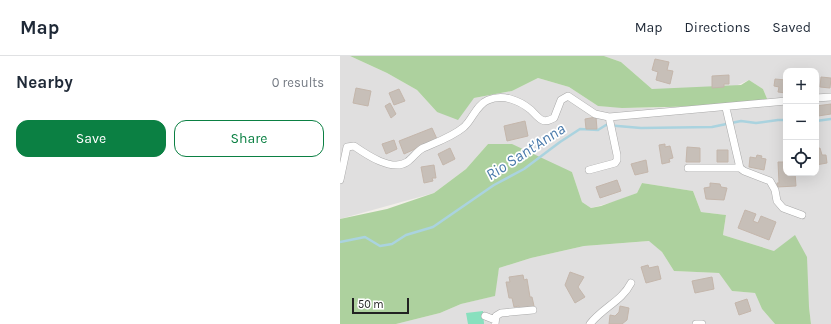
<!DOCTYPE html>
<html lang="en">
<head>
<meta charset="utf-8">
<style>
	:root { --surface:#fff; --page:#f2f2f3; --text:#1f2937; --muted:#747a83; --line:#e0e1e3; --accent:#0b8043 }
	body { margin:0; font-family:Karla,sans-serif; background:var(--page); color:var(--text) }
	.controls { position:absolute; right:12px; top:12px; display:grid; overflow:hidden; border-radius:8px; box-shadow:0 4px 16px #0002 }
	.controls button { width:36px; height:36px; display:grid; place-items:center; padding:0; border:0; border-bottom:1px solid var(--line); background:var(--surface); color:var(--text); font:20px sans-serif }
	.scale { position:absolute; left:12px; bottom:10px; width:57px; box-sizing:border-box; padding-left:4px; border:2px solid #222; border-top:0; font-size:11px; line-height:14px; white-space:nowrap; color:#222; -webkit-text-stroke:3px #fff; paint-order:stroke }
	.list { margin:0; padding:0; list-style:none }
	h2 { display:flex; justify-content:space-between; align-items:center; height:52px; margin:0; padding:0 16px; font-size:17px }
	h2 small { font-size:13px; font-weight:400; color:var(--muted) }
	.actions { display:flex; gap:8px; padding:12px 16px }
	.actions a { flex:1; padding:9px 0; border:1px solid var(--accent); border-radius:12px; text-align:center; font-size:14px; color:var(--accent) }
	.actions .main { background:var(--accent); color:#fff }
	.icon { flex:none; width:22px; height:22px; fill:none; stroke:currentColor; stroke-width:2; stroke-linecap:round; stroke-linejoin:round }
	.map { position:relative; flex:none; width:491px; height:268px; overflow:hidden }
	header { display:flex; align-items:center; gap:24px; box-sizing:border-box; height:56px; padding:0 20px; background:var(--surface); border-bottom:1px solid var(--line) }
	header strong { font-size:19px }
	nav { display:flex; gap:22px; margin-inline-start:auto; font-size:14px }
	main { display:flex }
	aside { flex:1; background:var(--surface) }
	.map>svg:first-child { display:block }
	.residential { fill:#e0dfdf }
	.forest { fill:#add19e }
	.pitch { fill:#88e0be }
	.lines { fill:none; stroke-linecap:round; stroke-linejoin:round }
	.stream { stroke:#aad3df; stroke-width:2.5 }
	.building { fill:#c7bfb8; stroke:#c4b6ab }
	.minor-casing { stroke:#a9a9a9; stroke-width:8 }
	.minor { stroke:#fff; stroke-width:7 }
	.labels { text-anchor:middle; stroke-width:3.5; stroke-linejoin:round; paint-order:stroke }
	.water-label { font-size:16px; font-style:italic; fill:#4a7aab; stroke:#fff }
</style>
</head>
<body>
<header>
<strong>Map</strong>
<nav><a>Map</a><a>Directions</a><a>Saved</a></nav>
</header>
<main>
<aside>
<h2>Nearby<small>0 results</small></h2>
<ul class="list">
</ul>
<div class="actions"><a class="main">Save</a><a>Share</a></div>
</aside>
<div class="map">
<svg width="491" height="268" viewBox="0 0 491 268">
	<rect width="100%" height="100%" fill="#f2efe9"/>
	<path class="residential" d="M0 0H10L47 17 77 34 97 56 134 42 172 35 198 22 229 31 258 50 298 52 446 49V117H476V45L491 43V268H471L469 251 434 195 383 179 386 159 361 156 353 135 302 127 297 137 277 145 251 152 242 146 232 116 148 88 126 113 94 137 0 163Z
		M264 0H491V37L476 39V15H446V43L428 45 423 33 409 24 389 33H312L281 6Z
		M310 185 322 196 334 215 380 217 392 235 415 237 422 253 435 268H56L100 257 121 248 154 240 159 212 191 202 244 190Z"/>
	<path class="forest" d="M10 0H264L281 6 312 33 401 29 409 24 423 33 428 45 371 50 282 52 258 50 229 31 198 22 172 35 134 42 118 64 97 56 77 34 47 17Z
		M148 88H172L232 116 242 146 251 152 261 150 297 137 302 127 353 135 361 156 386 159 383 179 434 195 455 179 467 201 469 251 471 268H435L422 253 415 237 392 235 379 217 334 215 322 196 309 185 244 190 191 202 159 212 155 240 121 248 100 257 56 268H0V163L47 153 94 137 126 113Z"/>
	<path class="pitch" d="M143 255 144 268H128L126 257Z"/>
	<g class="lines">
		<path class="stream" d="M476 65 491 63
			M0 186 25 181 40 190 52 188 66 179 93 171 154 129 184 113 220 86 240 73 258 74 266 69 301 72 372 71 401 65 416 67 438 64H446"/>
	</g>
	<path class="building" d="M315 3 329 6 327 14 333 15 330 28 316 24 318 16 312 14Z
		M389 19V28H384V31L372 32V20Z
		M481 21 491 22 490 32 480 31Z
		M435 23 446 24V37L438 36 439 31 434 30Z
		M16 32 31 35 28 50 13 47Z
		M59 33 65 45 54 49 49 37Z
		M50 47 56 58 51 62 45 50Z
		M491 48V58L478 60 476 50Z
		M256 61 257 73H246L245 63Z
		M185 65 188 80 167 85 164 70Z
		M92 72 97 83 64 98 59 85Z
		M54 84 57 93 46 98 42 88Z
		M325 88V91L330 90 333 102 329 103 330 106 322 108 319 89Z
		M347 91 360 92V106H346Z
		M110 92 115 103 103 109 98 98Z
		M480 92 482 99H486L487 107 476 109V93Z
		M377 94H388V106H377Z
		M417 99 422 100 421 102 426 103 424 114 409 111 410 101 416 102Z
		M306 104 308 116 295 119 291 108Z
		M438 106H446V117H455L456 130 437 131V127H439Z
		M94 109 96 122H92L93 125 84 127 81 111Z
		M277 124 281 135 260 142 256 131Z
		M370 127 380 128 381 131 387 132 384 144 366 143 364 132 370 131Z
		M405 154 416 158 413 165 418 167 421 160 436 166 429 184 398 172Z
		M308 209 309 212 318 210 321 223 306 227 301 211Z
		M230 216 244 221 238 231 245 241 235 247 225 229Z
		M183 219 184 224 187 223 190 241H192L194 250 179 253V250L174 251 172 242H169L166 226H170L169 221Z
		M372 221 374 233 355 237 352 225Z
		M407 243 411 255 399 259 395 247Z
		M280 250 289 252 287 264 282 268H269L270 259 275 260 279 256Z"/>
	<g class="lines">
		<defs>
			<path id="minor" d="M476 42 491 41
				M386 52 400 112 404 115 430 125 435 134 437 145 443 152 462 159
				M348 112H400
				M249 114 275 107 277 104V99L269 61
				M0 124 7 91 14 90C27 99 52 116 67 106 73 102 77 95 83 92 97 86 112 81 124 71 133 63 136 49 148 44 163 38 179 44 191 54 194 57 198 62 202 64 206 66 210 64 214 62L221 44 228 40 255 58 269 61 446 45
				M145 260 155 264
				M155 268 156 260 161 257 193 254
				M250 268C262 252 282 245 291 227
				M356 268H362"/>
		</defs>
		<use href="#minor" class="minor-casing"/>
		<use href="#minor" class="minor"/>
	</g>
	<g class="labels">
		<g class="water-label">
			<text transform="translate(185 95) rotate(-33)" y="6">Rio Sant'Anna</text>
		</g>
	</g>
</svg>
<div class="controls">
<button>+</button>
<button>−</button>
<button><svg class="icon" aria-label="locate" viewBox="0 0 24 24"><circle cx="12" cy="12" r="6"/><path d="M12 2v4M12 18v4M2 12h4M18 12h4"/></svg></button>
</div>
<div class="scale">50 m</div>
</div>
</main>
</body>
</html>
